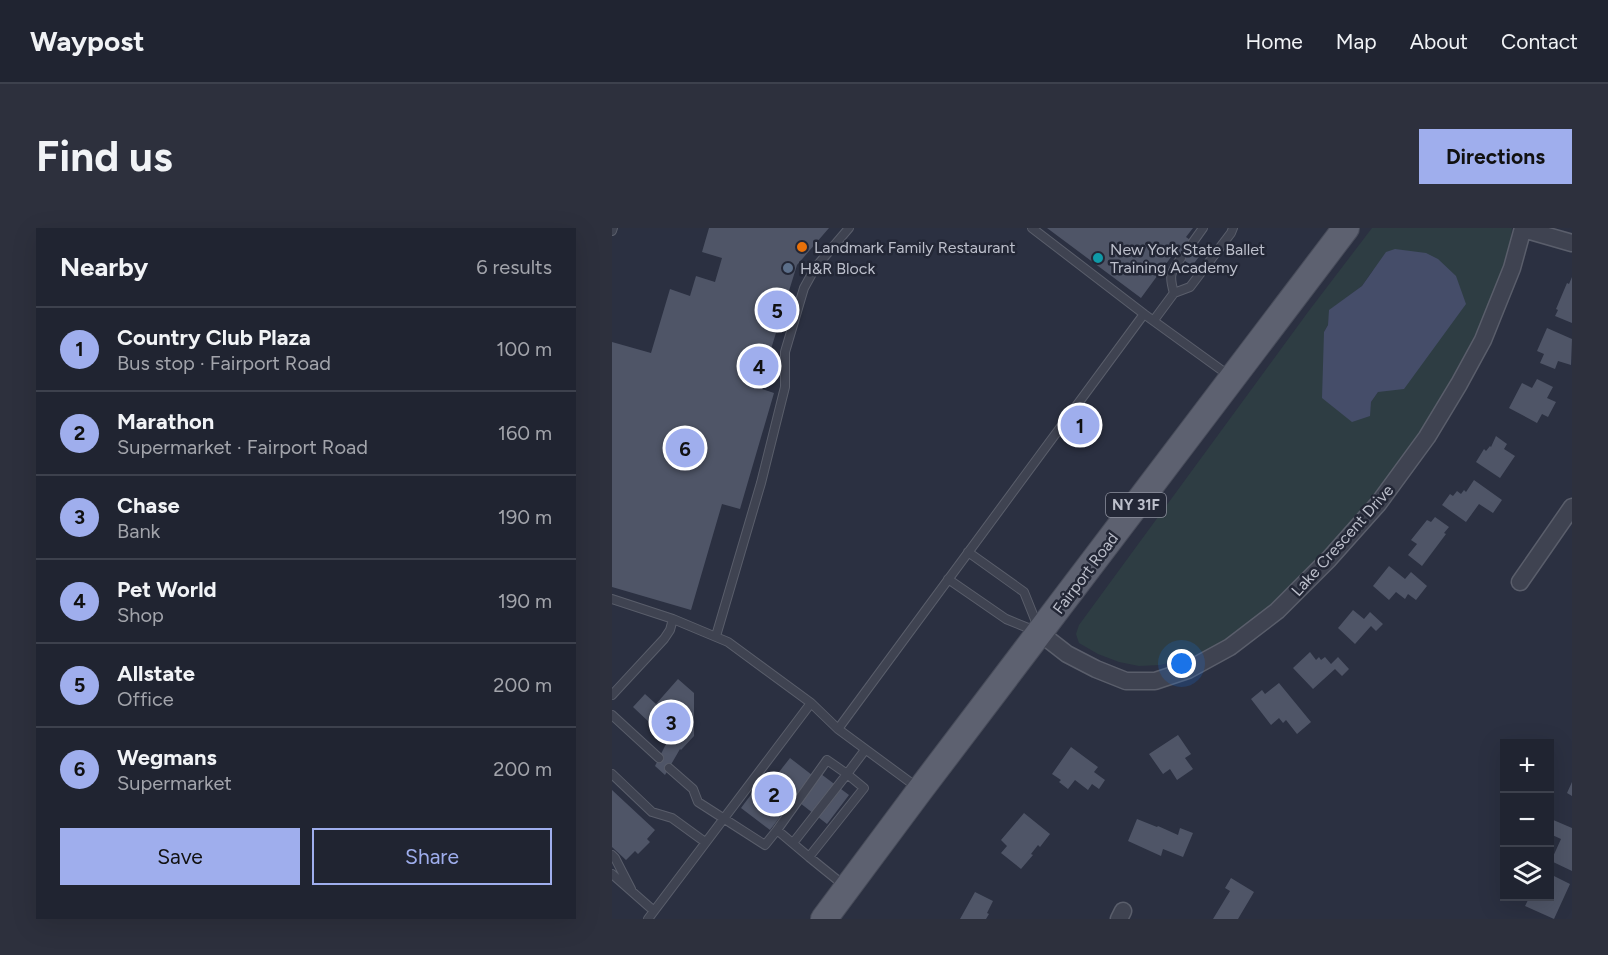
<!DOCTYPE html>
<html lang="en">
<head>
<meta charset="utf-8">
<style>
	:root { --surface:#202431; --page:#2d303d; --text:#f1f3f6; --muted:#a2a4ab; --line:#3d414d; --accent:#9faeed }
	body { margin:0; font-family:Figtree,sans-serif; background:var(--page); color:var(--text) }
	.controls { position:absolute; right:18px; bottom:18px; display:grid; overflow:hidden; border-radius:0px; box-shadow:0 6px 24px #0002 }
	.controls button { width:54px; height:54px; display:grid; place-items:center; padding:0; border:0; border-bottom:2px solid var(--line); background:var(--surface); color:var(--text); font:30px sans-serif }
	.you { position:absolute; left:570px; top:436px; width:21px; height:21px; margin:-15px; border:4px solid #fff; border-radius:50%; background:#1a73e8; box-shadow:0 0 0 9px #1a73e833 }
	.badge { display:grid; place-items:center; width:39px; height:39px; border-radius:50%; background:var(--accent); color:#111; font-size:20px; font-weight:700 }
	.pin { position:absolute; translate:-50% -50%; border:3px solid #fff; box-shadow:0 2px 6px #0006 }
	.list { margin:0; padding:0; list-style:none }
	h2 { display:flex; justify-content:space-between; align-items:center; height:78px; margin:0; padding:0 24px; font-size:26px }
	h2 small { font-size:20px; font-weight:400; color:var(--muted) }
	.list li { display:grid; grid-template-columns:39px 1fr auto; gap:18px; align-items:center; box-sizing:border-box; height:84px; padding:0 24px; border-top:2px solid var(--line) }
	.list b { display:block; font-size:22px; white-space:nowrap }
	.list p { margin:0; font-size:20px; white-space:nowrap; color:var(--muted) }
	.list em { font-size:20px; font-style:normal; color:var(--muted) }
	.actions { display:flex; gap:12px; padding:18px 24px }
	.actions a { flex:1; padding:14px 0; border:2px solid var(--accent); border-radius:0px; text-align:center; font-size:21px; color:var(--accent) }
	.actions .main { background:var(--accent); color:#111 }
	.icon { flex:none; width:33px; height:33px; fill:none; stroke:currentColor; stroke-width:2; stroke-linecap:round; stroke-linejoin:round }
	.map { position:relative; flex:none; width:960px; height:691px; overflow:hidden; border-radius:0px }
	header { display:flex; align-items:center; gap:36px; box-sizing:border-box; height:84px; padding:0 30px; background:var(--surface); border-bottom:2px solid var(--line) }
	header strong { font-size:28px }
	nav { display:flex; gap:33px; margin-inline-start:auto; font-size:21px }
	.intro { display:flex; align-items:center; justify-content:space-between; box-sizing:border-box; height:144px; padding:0 36px }
	h1 { margin:0; font-size:42px }
	.button { padding:15px 27px; border-radius:0px; background:var(--accent); color:#111; font-size:21px; font-weight:700 }
	main { display:flex; gap:36px; padding:0 36px }
	aside { flex:1; background:var(--surface); border-radius:0px; box-shadow:0 6px 24px #0002 }
	.map>svg:first-child { display:block }
	.green { fill:#2e3d43; fill-rule:evenodd }
	.water { fill:#454d69 }
	.building { fill:#4f5567 }
	.lines { fill:none; stroke-linecap:round; stroke-linejoin:round }
	.lane-casing { stroke:#5a5e6b; stroke-width:10 }
	.street-casing { stroke:#5a5e6b; stroke-width:19 }
	.primary-casing { stroke:#484c5a; stroke-width:28 }
	.lane { stroke:#3f4351; stroke-width:8 }
	.street { stroke:#3f4351; stroke-width:16 }
	.primary { stroke:#5d6170; stroke-width:26 }
	.food-dot { fill:#e8710a; stroke:#232736; stroke-width:2 }
	.culture-dot { fill:#0f9aa8; stroke:#232736; stroke-width:2 }
	.service-dot { fill:#5c6f8a; stroke:#232736; stroke-width:2 }
	.labels { text-anchor:middle; stroke-width:5; stroke-linejoin:round; paint-order:stroke }
	.shield { fill:#232736; stroke:#8e919e; stroke-width:1.5 }
	.shield-label { font-size:15px; font-weight:bold; fill:#bcbfcb }
	.poi-label { font-size:16px; fill:#bcbfcb; stroke:#232736; text-anchor:start }
	.street-label { font-size:16px; fill:#bcbfcb; stroke:#232736 }
</style>
</head>
<body>
<header>
<strong>Waypost</strong>
<nav><a>Home</a><a>Map</a><a>About</a><a>Contact</a></nav>
</header>
<div class="intro"><h1>Find us</h1><a class="button">Directions</a></div>
<main>
<aside>
<h2>Nearby<small>6 results</small></h2>
<ul class="list">
<li><span class="badge">1</span><div><b>Country Club Plaza</b><p>Bus stop · Fairport Road</p></div><em>100 m</em></li>
<li><span class="badge">2</span><div><b>Marathon</b><p>Supermarket · Fairport Road</p></div><em>160 m</em></li>
<li><span class="badge">3</span><div><b>Chase</b><p>Bank</p></div><em>190 m</em></li>
<li><span class="badge">4</span><div><b>Pet World</b><p>Shop</p></div><em>190 m</em></li>
<li><span class="badge">5</span><div><b>Allstate</b><p>Office</p></div><em>200 m</em></li>
<li><span class="badge">6</span><div><b>Wegmans</b><p>Supermarket</p></div><em>200 m</em></li>
</ul>
<div class="actions"><a class="main">Save</a><a>Share</a></div>
</aside>
<div class="map">
<svg width="960" height="691" viewBox="0 0 960 691">
	<rect width="100%" height="100%" fill="#2b3041"/>
	<path class="green" d="M760 0H900L897 25 868 98 835 159 795 226 747 287 672 367 623 406 584 428 548 437 527 438 507 434 486 426 467 415 464 406 467 397 696 84ZM761 42 766 164 759 174 757 188 712 104 716 97 718 82 750 58Z"/>
	<path class="water" d="M783 21 814 25 826 31 844 48 854 76 792 161 766 164 759 174 758 188 740 194 710 170 712 104 716 97 717 82 750 58 774 24Z"/>
	<path class="building" d="M97 0H217L185 37 147 160 162 165 128 281 110 276 79 382 0 359V114L39 125 58 61 78 68 84 48 103 54 110 30 90 24Z
		M435 0H581L574 9 592 22 580 38 562 25 529 70Z
		M960 49V95L943 88 946 82 944 81 955 55 957 56Z
		M935 100 960 111 959 137 946 133 943 141 928 135 932 126 925 123Z
		M925 151 941 159 935 170 944 174 936 189 930 186 925 195 897 180 910 155 920 160Z
		M884 208 895 216 892 221 903 228 888 250 864 234 872 221 874 223 878 218 879 219Z
		M862 252 890 272 881 285 867 276 854 294 830 277 838 266 841 268 845 263 849 266 852 262 854 264Z
		M823 289 837 299 832 305 834 306 810 338 796 327 805 316 799 312 815 292 819 294Z
		M777 338 793 351 799 344 815 358 804 372 796 366 793 371 784 364 777 372 761 358Z
		M741 382 752 391 758 384 771 396 764 403 759 398 743 416 726 400Z
		M698 424 704 432 707 429 709 432 713 429 719 436 726 429 737 441 730 448 723 441 701 461 681 440Z
		M66 451 82 465V508L69 522 68 521 53 547 43 538 56 512 21 479 33 466 44 476Z
		M667 455 699 494 685 506 674 492 671 495 667 490 659 497 639 471 650 462 653 466Z
		M566 507 579 526 573 530 581 541 565 552 558 541 551 546 537 526Z
		M459 519 486 539 482 544 493 552 487 561 480 556 476 562 463 552 456 561 447 554 449 552 440 546Z
		M178 530 200 547 158 602 129 580 153 548 160 553Z
		M209 546 237 567 215 596 188 575Z
		M960 554V568L955 565Z
		M0 562 43 602 35 611 38 614 26 626 23 623 14 632 0 619Z
		M412 585 438 606 428 619 426 617 419 626 421 627 409 641 389 625 395 618 389 612Z
		M525 591 545 599 546 598 566 607 568 600 581 605 571 629 551 621 549 628 516 613Z
		M939 591 960 600V643L939 633 949 611 938 606V595Z
		M938 646 958 656 942 691 913 678 918 668H938Z
		M619 650 642 664 626 691H601L618 663 613 660Z
		M363 664 381 673 375 685 377 686 374 691H348Z"/>
	<g class="lines">
		<defs>
			<path id="lane" d="M420 0 532 86 619 149
				M0 3 1 0
				M581 14 591 0
				M562 65C557 48 558 44 569 30
				M542 92 562 65 578 59 619 5 621 0
				M356 324 412 364 426 399
				M336 351 394 391 426 404
				M0 371 61 391 116 414 199 475 226 501 306 560
				M104 408 149 255 173 159V124L192 60 203 40 237 0
				M0 467 52 411 58 402 61 391
				M0 487 47 530
				M226 501 532 86
				M57 540 81 561 86 574 153 617 165 602 197 629 252 560 235 546 253 522
				M0 546 40 584 60 590 93 614
				M165 602 215 532 235 546 181 615
				M0 627 3 630 19 661
				M197 629 234 659
				M0 646 42 683
				M36 691 199 475"/>
			<path id="street" d="M911 1 960 15
				M908 354 960 279
				M428 405 455 426 484 441 514 453H543L576 442 618 419 665 383 717 331 766 276 815 209 847 156 871 112 900 40 911 0
				M507 691 511 683"/>
			<path id="primary" d="M212 691 308 562 734 0"/>
		</defs>
		<use href="#lane" class="lane-casing"/>
		<use href="#street" class="street-casing"/>
		<use href="#primary" class="primary-casing"/>
		<use href="#lane" class="lane"/>
		<use href="#street" class="street"/>
		<use href="#primary" class="primary"/>
	</g>
	<circle class="food-dot" cx="190" cy="19" r="6"/>
	<circle class="culture-dot" cx="486" cy="30" r="6"/>
	<circle class="service-dot" cx="176" cy="40" r="6"/>
	<g class="labels">
		<rect class="shield" x="494" y="265" width="60" height="24" rx="4.5"/>
		<g class="shield-label">
			<text x="524" y="282">NY 31F</text>
		</g>
		<g class="poi-label">
			<text x="202" y="25">Landmark Family Restaurant</text>
			<text x="498" y="27">New York State Ballet<tspan x="498" dy="18">Training Academy</tspan></text>
			<text x="188" y="46">H&amp;R Block</text>
		</g>
		<g class="street-label">
			<text transform="translate(730 312) rotate(-48)" y="6">Lake Crescent Drive</text>
			<text transform="translate(473 345) rotate(-53)" y="6">Fairport Road</text>
		</g>
	</g>
</svg>
<div class="controls">
<button>+</button>
<button>−</button>
<button><svg class="icon" aria-label="layers" viewBox="0 0 24 24"><path d="M12 4l9 5-9 5-9-5zM3 14l9 5 9-5"/></svg></button>
</div>
<div class="you"></div>
<div class="pin badge" style="left:468px;top:197px">1</div>
<div class="pin badge" style="left:162px;top:566px">2</div>
<div class="pin badge" style="left:59px;top:494px">3</div>
<div class="pin badge" style="left:147px;top:138px">4</div>
<div class="pin badge" style="left:165px;top:82px">5</div>
<div class="pin badge" style="left:73px;top:220px">6</div>
</div>
</main>
</body>
</html>
